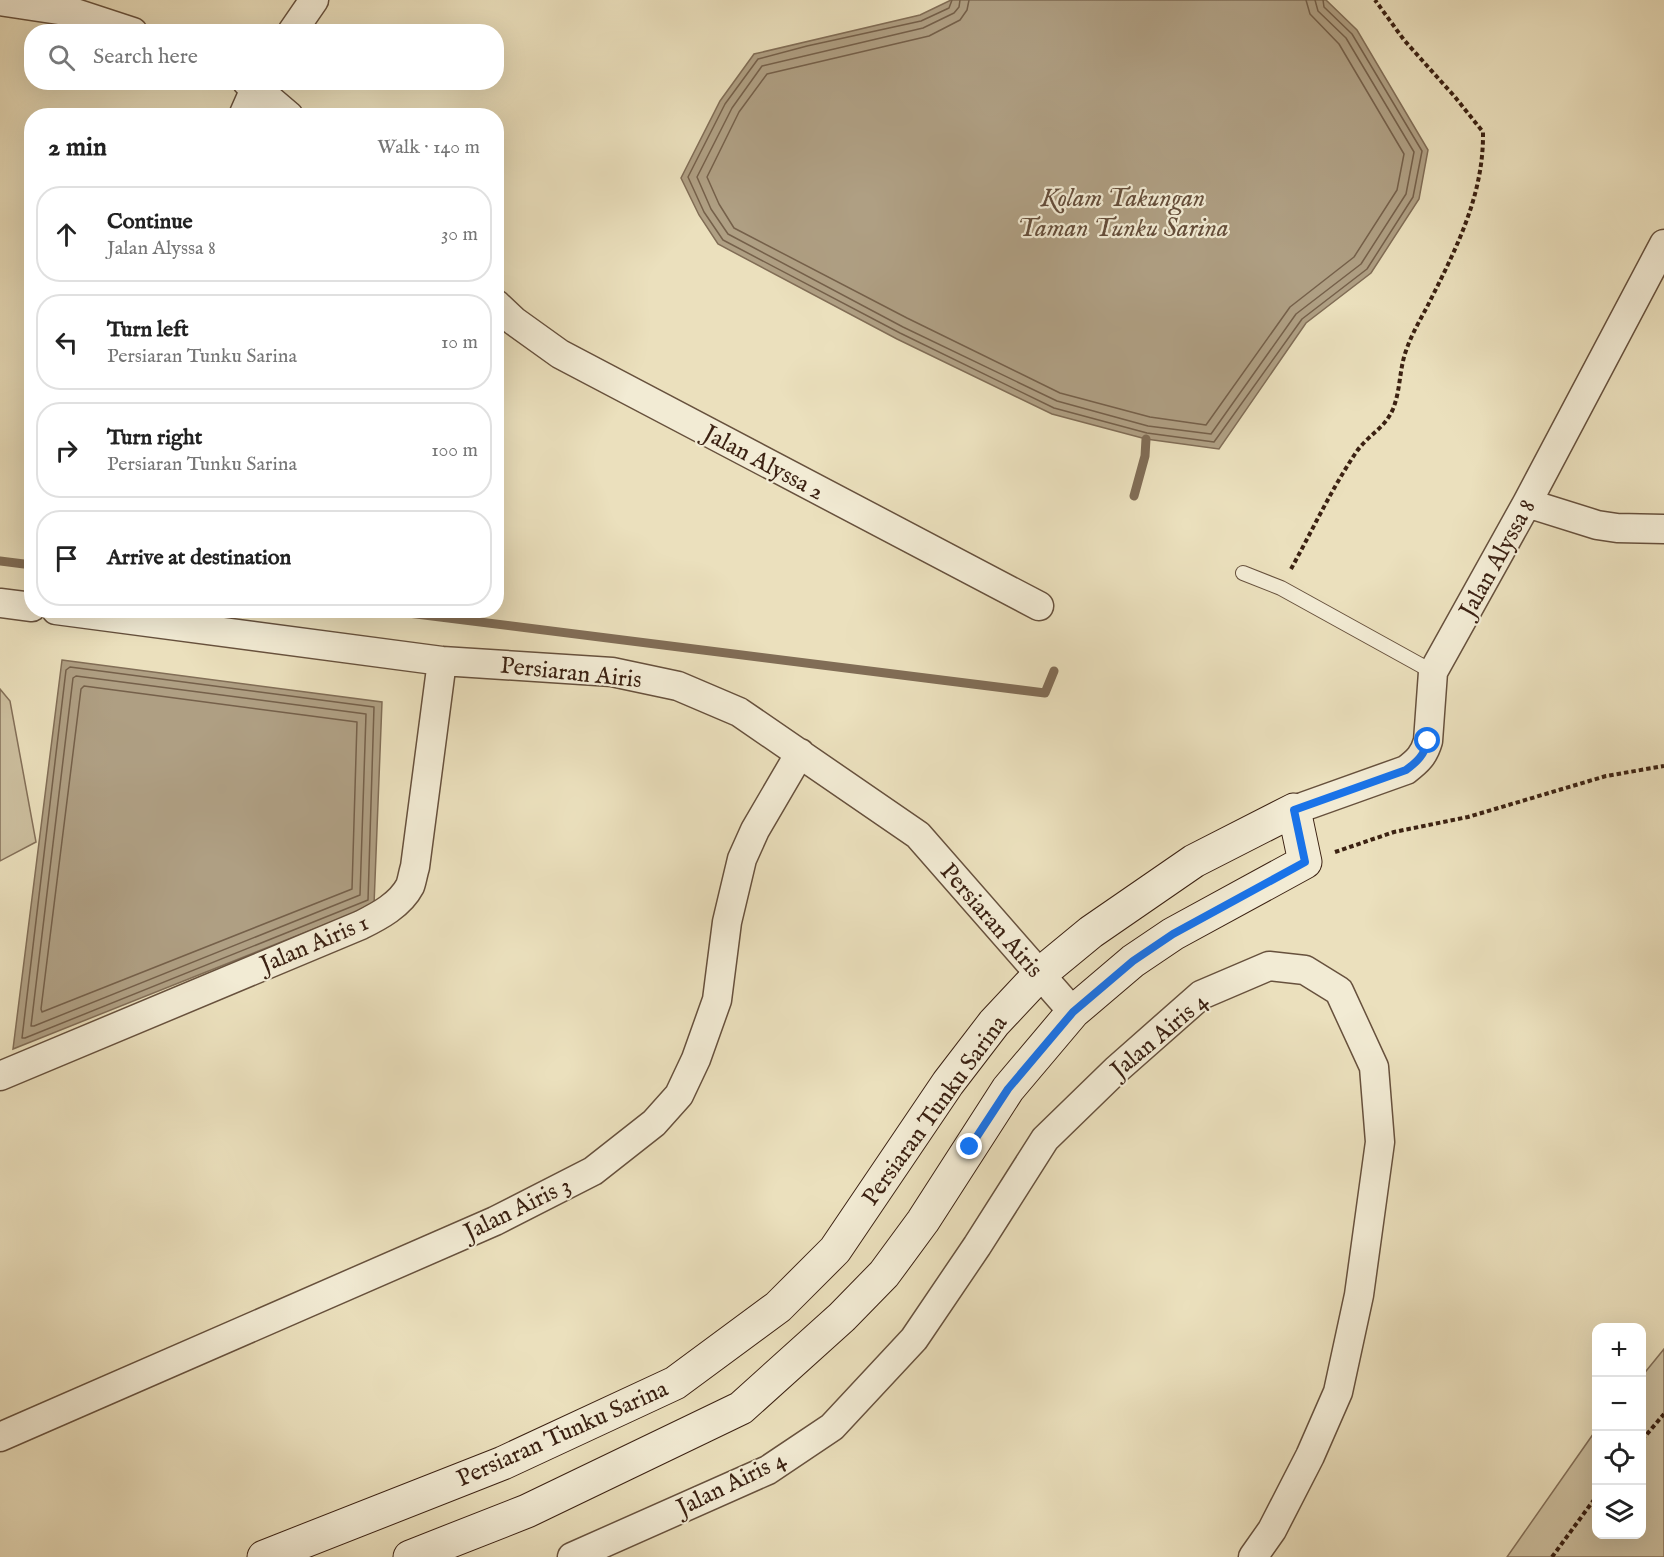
<!DOCTYPE html>
<html lang="en">
<head>
<meta charset="utf-8">
<style>
	:root { --surface:#fff; --page:#f2f2f2; --text:#222; --muted:#767676; --line:#e0e0e0 }
	body { margin:0; font-family:"IM FELL English",serif; background:var(--page); color:var(--text) }
	.controls { position:absolute; right:18px; bottom:18px; display:grid; overflow:hidden; border-radius:12px; box-shadow:0 6px 24px #0002 }
	.controls button { width:54px; height:54px; display:grid; place-items:center; padding:0; border:0; border-bottom:2px solid var(--line); background:var(--surface); color:var(--text); font:30px sans-serif }
	.stop { position:absolute; width:18px; height:18px; margin:-14px; border:4px solid #1a73e8; border-radius:50%; background:#fff }
	.stop.end { background:#1a73e8; border-color:#fff; box-shadow:0 2px 6px #0008 }
	.list { margin:0; padding:0; list-style:none }
	h2 { display:flex; justify-content:space-between; align-items:center; height:78px; margin:0; padding:0 24px; font-size:26px }
	h2 small { font-size:20px; font-weight:400; color:var(--muted) }
	.list li { display:grid; grid-template-columns:39px 1fr auto; gap:18px; align-items:center; box-sizing:border-box; height:96px; margin:0 12px 12px; padding:0 12px; border:2px solid var(--line); border-radius:24px }
	.list b { display:block; font-size:22px; white-space:nowrap }
	.list p { margin:0; font-size:20px; white-space:nowrap; color:var(--muted) }
	.list em { font-size:20px; font-style:normal; color:var(--muted) }
	.icon { flex:none; width:33px; height:33px; fill:none; stroke:currentColor; stroke-width:2; stroke-linecap:round; stroke-linejoin:round }
	.map { position:relative; flex:none; width:1664px; height:1557px; overflow:hidden }
	.search { position:absolute; background:var(--surface); box-shadow:0 6px 24px #0002; left:24px; top:24px; width:480px; height:66px; display:flex; align-items:center; gap:15px; box-sizing:border-box; padding:0 21px; border-radius:24px; color:var(--muted); font-size:22px }
	.panel { position:absolute; background:var(--surface); box-shadow:0 6px 24px #0002; left:24px; top:108px; width:480px; height:510px; border-radius:24px }
	.map>svg:first-child { display:block }
	.green { fill:#cdc0a0; stroke:#847059; stroke-width:1.5 }
	.water { fill:#af9f83; stroke:#816d56; stroke-width:1.5 }
	.lines { fill:none; stroke-linecap:round; stroke-linejoin:round }
	.shore { stroke:#75604a; stroke-width:1.5 }
	.stream { stroke:#816d56; stroke-width:9 }
	.lane-casing { stroke:#67513d; stroke-width:16 }
	.street-casing { stroke:#67513d; stroke-width:31 }
	.secondary-casing { stroke:#3b2112; stroke-width:35 }
	.path { stroke:#3b2112; stroke-width:4; stroke-dasharray:4.5 3; stroke-linecap:butt }
	.lane { stroke:#f2ebd4; stroke-width:14 }
	.street { stroke:#f2ebd4; stroke-width:28 }
	.secondary { stroke:#f2ebd4; stroke-width:33 }
	.route { stroke:#1a73e8; stroke-width:8 }
	.labels { text-anchor:middle; stroke-width:4.5; stroke-linejoin:round; paint-order:stroke }
	.street-label { font-size:24px; fill:#3b2112; stroke:#f2ebd4 }
	.water-label { font-size:26px; font-style:italic; fill:#644d3a; stroke:#f2ebd4 }
</style>
</head>
<body>
<div class="map">
<svg width="1664" height="1557" viewBox="0 0 1664 1557">
	<rect width="100%" height="100%" fill="#ebe0bd"/>
	<filter id="stains"><feTurbulence type="fractalNoise" baseFrequency=".00333" numOctaves="4"/><feColorMatrix values="0 0 0 0 .2 0 0 0 0 .09 0 0 0 0 .02 0 0 0 .5 -.17"/></filter>
	<radialGradient id="worn" r=".72"><stop offset=".6" stop-color="#630" stop-opacity="0"/><stop offset="1" stop-color="#630" stop-opacity=".3"/></radialGradient>
	<path class="green" d="M0 689 10 701 36 842 0 861Z
		M1664 1349V1557H1507L1596 1430V1534H1642V1376Z"/>
	<path class="water" d="M951 0H1326L1357 30 1428 150 1419 199 1371 273 1306 323 1219 449 1146 439 1052 414 897 339 718 244 699 215 681 178 720 101 754 54 920 15Z
		M62 660 382 702 374 905 13 1049Z"/>
	<g class="lines">
		<path class="shore" d="M952 0 949 8 921 21 807 46 758 59 725 104 688 177 704 212 723 240 900 333 1054 408 1147 433 1214 442 1302 319 1367 269 1413 197 1422 151 1352 34 1324 7 1323 0
			M960 0 959 7 954 13 923 28 762 66 732 108 697 177 711 209 728 234 903 327 1057 401 1148 426 1211 434 1296 314 1361 264 1406 194 1414 152 1346 38 1318 11 1315 0
			M969 0 967 10 960 20 929 36 767 74 739 112 707 177 719 204 734 228 907 318 1060 393 1150 417 1206 425 1290 307 1354 257 1397 190 1404 154 1339 44 1310 14 1306 0
			M70 667 374 707 368 900 25 1038H22L66 670Z
			M76 676 366 714 360 895 34 1026H31L73 678Z
			M84 686 357 722 352 889 42 1012 41 1009 81 689Z"/>
		<path class="stream" d="M1134 496 1145 456 1146 439
			M0 561 32 565
			M384 610 1045 693 1054 671"/>
		<defs>
			<path id="lane" d="M1243 573 1281 588 1433 672"/>
			<path id="street" d="M0 1 72 12 133 32
				M292 32 314 0
				M247 82 255 87 289 116
				M243 116 258 82
				M496 304 514 321 560 354 1039 606
				M1527 503 1597 525 1617 528 1664 529
				M0 603 32 607
				M56 610 442 661 612 672 678 686 739 712 918 835 1073 1012
				M1294 810 1406 770C1418 761 1424 755 1428 741L1433 672 1527 503 1664 244
				M0 1076 361 925C379 916 400 905 410 886 412 881 413 873 415 867L442 661
				M0 1437 495 1221 593 1171 654 1123 679 1095 696 1059 717 1000 727 922 742 859 755 830 800 753
				M572 1557 768 1470 832 1427 914 1339 977 1246 1045 1139 1116 1070 1201 995 1269 966 1305 970 1339 991 1374 1067 1380 1142 1359 1295 1338 1392 1310 1456 1272 1530 1253 1557"/>
			<path id="secondary" d="M264 1557 503 1463 675 1383 778 1307 835 1250 948 1083 994 1023 1040 974 1091 932 1194 861 1294 810 1305 862 1173 934 1133 961 1073 1012 1008 1089 923 1221 884 1274 842 1317 741 1408 527 1511 410 1557"/>
		</defs>
		<use href="#lane" class="lane-casing"/>
		<use href="#street" class="street-casing"/>
		<use href="#secondary" class="secondary-casing"/>
		<path class="path" d="M1291 569C1312 531 1331 490 1355 454 1367 435 1384 430 1393 409 1401 389 1399 368 1407 348 1412 334 1420 320 1427 307 1455 251 1484 196 1483 132L1455 97 1404 40 1375 0
			M1335 852 1394 832 1468 817 1606 776 1664 766
			M1642 1440 1664 1414
			M1552 1557 1596 1497"/>
		<use href="#lane" class="lane"/>
		<use href="#street" class="street"/>
		<use href="#secondary" class="secondary"/>
	</g>
	<g class="lines">
		<path class="route" d="M970 1147 1008 1089 1073 1012 1133 961 1173 934 1305 862 1294 810 1406 770C1418 761 1424 755 1428 741"/>
	</g>
	<g class="labels">
		<g class="street-label">
			<text transform="translate(764 462) rotate(28)" y="8">Jalan Alyssa 2</text>
			<text transform="translate(1497 558) rotate(-61)" y="8">Jalan Alyssa 8</text>
			<text transform="translate(571 672) rotate(6)" y="8">Persiaran Airis</text>
			<text transform="translate(992 920) rotate(49)" y="8">Persiaran Airis</text>
			<text transform="translate(314 943) rotate(-23)" y="8">Jalan Airis 1</text>
			<text transform="translate(1159 1035) rotate(-40)" y="8">Jalan Airis 4</text>
			<text transform="translate(934 1110) rotate(-54)" y="8">Persiaran Tunku Sarina</text>
			<text transform="translate(517 1208) rotate(-26)" y="8">Jalan Airis 3</text>
			<text transform="translate(562 1433) rotate(-24)" y="8">Persiaran Tunku Sarina</text>
			<text transform="translate(731 1483) rotate(-26)" y="8">Jalan Airis 4</text>
		</g>
		<g class="water-label">
			<text x="1123" y="206">Kolam Takungan<tspan x="1123" dy="30">Taman Tunku Sarina</tspan></text>
		</g>
	</g>
	<rect width="100%" height="100%" filter="url(#stains)"/>
	<rect width="100%" height="100%" fill="url(#worn)"/>
</svg>
<div class="controls">
<button>+</button>
<button>−</button>
<button><svg class="icon" aria-label="locate" viewBox="0 0 24 24"><circle cx="12" cy="12" r="6"/><path d="M12 2v4M12 18v4M2 12h4M18 12h4"/></svg></button>
<button><svg class="icon" aria-label="layers" viewBox="0 0 24 24"><path d="M12 4l9 5-9 5-9-5zM3 14l9 5 9-5"/></svg></button>
</div>
<div class="stop" style="left:1428px;top:741px"></div>
<div class="stop end" style="left:970px;top:1147px"></div>
<div class="search"><svg class="icon" aria-label="search" viewBox="0 0 24 24"><circle cx="10" cy="10" r="6"/><path d="M15 15l6 6"/></svg>Search here</div>
<section class="panel">
<h2>2 min<small>Walk · 140 m</small></h2>
<ul class="list">
<li><svg class="icon" aria-label="ahead" viewBox="0 0 24 24"><path d="M12 20V5M6 11l6-6 6 6"/></svg><div><b>Continue</b><p>Jalan Alyssa 8</p></div><em>30 m</em></li>
<li><svg class="icon" aria-label="left" viewBox="0 0 24 24"><path d="M17 20v-9H6M10 6l-5 5 5 5"/></svg><div><b>Turn left</b><p>Persiaran Tunku Sarina</p></div><em>10 m</em></li>
<li><svg class="icon" aria-label="right" viewBox="0 0 24 24"><path d="M7 20v-9h11M14 6l5 5-5 5"/></svg><div><b>Turn right</b><p>Persiaran Tunku Sarina</p></div><em>100 m</em></li>
<li><svg class="icon" aria-label="arrive" viewBox="0 0 24 24"><path d="M6 21V4h12l-3 4 3 4H6"/></svg><div><b>Arrive at destination</b></div></li>
</ul>
</section>
</div>
</body>
</html>
